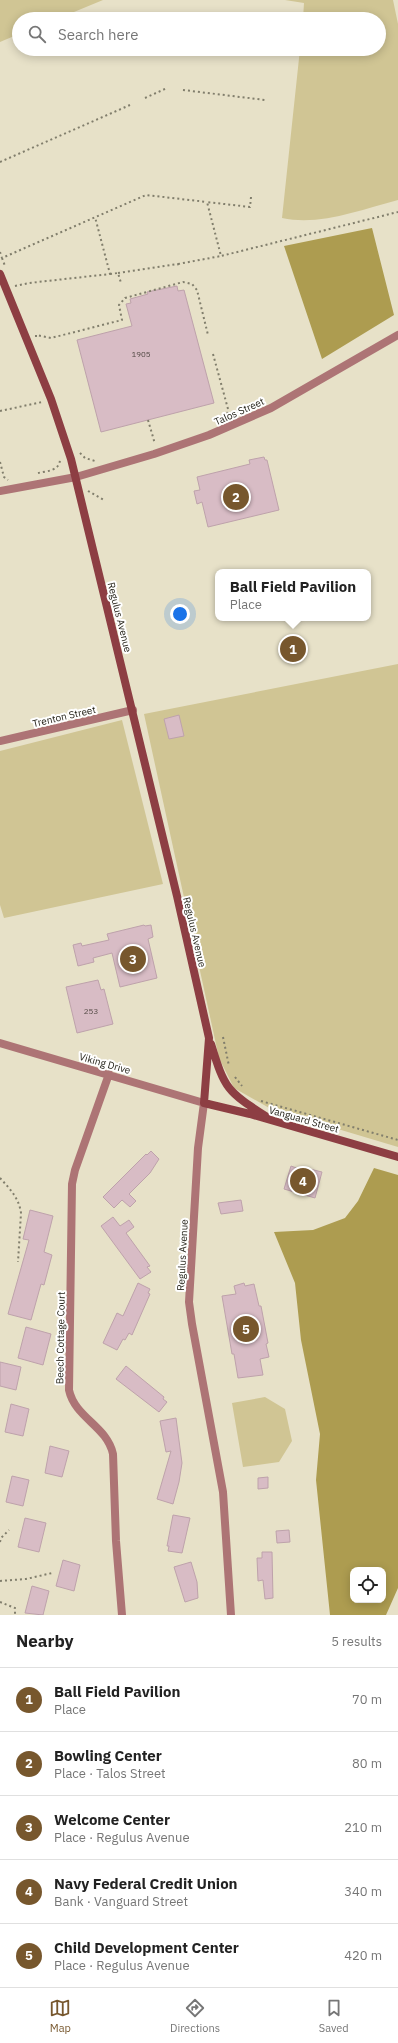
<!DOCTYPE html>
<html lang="en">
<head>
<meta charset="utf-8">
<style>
	:root { --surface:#fff; --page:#f6f6f6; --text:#222; --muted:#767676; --line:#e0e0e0; --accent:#77572d }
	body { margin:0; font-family:"IBM Plex Sans",sans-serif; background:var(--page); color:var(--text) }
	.controls { position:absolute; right:12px; bottom:12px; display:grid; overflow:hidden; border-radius:8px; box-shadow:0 2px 10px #0003 }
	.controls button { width:36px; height:36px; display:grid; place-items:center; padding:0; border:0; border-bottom:1px solid var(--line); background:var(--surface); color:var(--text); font:20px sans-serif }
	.you { position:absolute; left:180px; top:614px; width:14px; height:14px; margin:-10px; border:3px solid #fff; border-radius:50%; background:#1a73e8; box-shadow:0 0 0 6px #1a73e833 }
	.badge { display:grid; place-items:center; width:26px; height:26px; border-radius:50%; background:var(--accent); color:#fff; font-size:13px; font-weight:700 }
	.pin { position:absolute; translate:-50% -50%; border:2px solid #fff; box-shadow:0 1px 4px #0006 }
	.popup { position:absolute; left:215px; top:569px; width:156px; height:52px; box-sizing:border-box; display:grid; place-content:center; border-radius:8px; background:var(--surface); filter:drop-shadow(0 1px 3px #0005); font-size:13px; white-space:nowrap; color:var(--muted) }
	.popup b { font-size:15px; color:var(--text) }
	.popup::after { content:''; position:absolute; left:50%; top:100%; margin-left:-8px; border:8px solid transparent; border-top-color:var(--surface) }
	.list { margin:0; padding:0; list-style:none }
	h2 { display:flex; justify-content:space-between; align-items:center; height:52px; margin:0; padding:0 16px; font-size:17px }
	h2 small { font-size:13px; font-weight:400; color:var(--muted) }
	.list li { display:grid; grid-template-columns:26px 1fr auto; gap:12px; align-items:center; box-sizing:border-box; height:64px; padding:0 16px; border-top:1px solid var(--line) }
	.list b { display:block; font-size:15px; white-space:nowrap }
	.list p { margin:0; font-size:13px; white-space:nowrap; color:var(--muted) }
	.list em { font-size:13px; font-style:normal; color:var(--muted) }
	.icon { flex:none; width:22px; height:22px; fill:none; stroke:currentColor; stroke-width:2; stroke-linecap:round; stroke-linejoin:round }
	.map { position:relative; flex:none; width:398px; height:1615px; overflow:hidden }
	.search { position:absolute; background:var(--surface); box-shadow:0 2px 10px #0003; left:12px; right:12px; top:12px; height:44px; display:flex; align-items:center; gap:10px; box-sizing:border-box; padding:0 14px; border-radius:22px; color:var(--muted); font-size:15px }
	.sheet { height:372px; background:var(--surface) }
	nav { display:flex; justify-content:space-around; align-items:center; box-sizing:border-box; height:56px; border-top:1px solid var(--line); background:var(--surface); font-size:11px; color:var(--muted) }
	nav a { display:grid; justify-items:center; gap:2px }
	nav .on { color:var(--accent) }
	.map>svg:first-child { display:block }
	.green { fill:#d0c594 }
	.forest { fill:#ad9c50; fill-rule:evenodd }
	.building { fill:#d8bcc5; stroke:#bea2ab }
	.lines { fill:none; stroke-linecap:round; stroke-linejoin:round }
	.path { stroke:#817e6c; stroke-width:2; stroke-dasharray:2 3; stroke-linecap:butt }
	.street { stroke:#ad7475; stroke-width:8 }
	.secondary { stroke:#8d3e43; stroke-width:8 }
	.labels { text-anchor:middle; stroke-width:4; stroke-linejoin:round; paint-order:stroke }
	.number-label { font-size:8px; fill:#524944 }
	.street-label { font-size:10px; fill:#252319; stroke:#fff }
</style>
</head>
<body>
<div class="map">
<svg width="398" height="1615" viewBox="0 0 398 1615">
	<rect width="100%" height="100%" fill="#e7e1c8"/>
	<path class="green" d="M0 0H103L57 19H19V34L0 42Z
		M285 0H393L398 24V200C360 210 320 226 282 218L300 49H379V19H303L304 3Z
		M398 664V1147L271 1109 234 1088 219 1058 144 714Z
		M122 720 163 884 4 918 0 905V751Z
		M265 1397 285 1409 292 1441 279 1462 243 1467 232 1403Z"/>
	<path class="forest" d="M372 228 394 315 322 359 284 246Z
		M374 1168 398 1175V1588L386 1615H330L316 1480 320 1434 301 1340 295 1283 274 1232 313 1230 345 1218 358 1201ZM353 1570H383V1600H353Z"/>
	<path class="building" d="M177 286 178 291 184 290 214 403 101 432 77 340 132 326 126 304 131 303 130 299 148 294 147 292Z
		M264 457 265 460H267L279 510 208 527 202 502 197 504 194 491 200 490 197 477 250 464 249 460Z
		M282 649a11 11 0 1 1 22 0a11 11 0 1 1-22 0Z
		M179 715 184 736 169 739 164 719Z
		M144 925 145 926 151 925 153 937 148 939 157 978 120 987 112 953 93 958 94 962 78 966 73 945 81 943 82 946 109 940 107 934Z
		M98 980 101 990 104 989 113 1024 77 1033 66 987Z
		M151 1151 159 1159 150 1173 129 1194 136 1201 130 1207 122 1200 114 1208 103 1197 146 1154 147 1155Z
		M291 1166 302 1170 306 1168 322 1172 315 1198 284 1189Z
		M241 1200 243 1211 221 1214 218 1203Z
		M30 1210 53 1216 44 1252 52 1255 44 1285 41 1284 31 1320 8 1314 29 1240 23 1239Z
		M113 1217 120 1226 129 1220 134 1227 126 1233 150 1266 147 1267 151 1272 140 1279 101 1226Z
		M138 1283 150 1289 148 1293 150 1294 132 1335 129 1333 125 1340 123 1339 117 1350 103 1343 117 1313 123 1316Z
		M244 1283 245 1286 254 1284 259 1306H261L268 1343 266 1344 269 1357 260 1359 263 1375 238 1378 234 1354H232L222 1296 236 1294 234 1286Z
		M26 1327 51 1334 43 1365 18 1358Z
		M0 1362 21 1367 16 1390 0 1386Z
		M126 1366 164 1397 163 1399 167 1402 159 1412 116 1379Z
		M11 1404 29 1409 23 1436 5 1432Z
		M176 1418 182 1463 179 1482 173 1504 157 1499 171 1451 166 1452 160 1421Z
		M50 1446 69 1451 62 1477 45 1473Z
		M12 1476 29 1480 23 1506 6 1502Z
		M268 1477V1488L258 1489V1478Z
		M173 1515 190 1518 182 1553 168 1551 169 1546H167Z
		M25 1518 46 1523 39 1552 18 1547Z
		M289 1530 290 1542 277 1543 276 1531Z
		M262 1552H272L273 1598 265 1599 263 1580 258 1581 257 1558H262Z
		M63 1560 80 1565 74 1591 56 1586Z
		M191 1562 197 1582 198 1598 185 1602 174 1567Z
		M32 1586 49 1591 43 1615 25 1613Z"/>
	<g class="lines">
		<path class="path" d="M183 90 265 100
			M145 98 167 88
			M0 162 130 105
			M251 197 250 207 207 202 221 256 398 212
			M0 252 2 258 146 195 207 202
			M2 258 5 266
			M178 264 221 256
			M118 273 178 264 179 268
			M110 274 118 273 121 283
			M15 286 29 283 110 274 95 217
			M36 337V335L51 338 122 320 119 305 125 298 183 282 192 284 197 290 208 335
			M213 354 228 409 227 417
			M0 411 42 402
			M148 420 155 444
			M80 453 85 458 95 461
			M0 462 4 477 8 480
			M38 473C47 471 60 471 60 459
			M88 491 104 500
			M223 1037 229 1066
			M235 1077 242 1086
			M261 1101 398 1140
			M0 1178C10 1189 19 1198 21 1213L18 1262
			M0 1542 1 1538 9 1530
			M0 1581 26 1579 52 1573
			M0 1602 15 1608V1615"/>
		<path class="street" d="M0 491 76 477 154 454 209 435 271 408 398 335
			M0 741 133 710
			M0 1043 204 1103 198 1148 189 1302 192 1324 223 1492 231 1615
			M109 1074 75 1170 72 1184 69 1390C75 1418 107 1426 113 1454L116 1541 122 1615"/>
		<path class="secondary" d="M0 274 51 399 71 459 177 896 209 1038 204 1103 250 1114 398 1157
			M211 1044C225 1090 227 1091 267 1117"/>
	</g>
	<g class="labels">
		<g class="number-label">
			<text x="141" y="357">1905</text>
			<text x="91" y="1014">253</text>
		</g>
		<g class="street-label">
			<text transform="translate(239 411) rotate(-24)" y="4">Talos Street</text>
			<text transform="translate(120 617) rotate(76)" y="4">Regulus Avenue</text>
			<text transform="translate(64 716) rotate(-13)" y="4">Trenton Street</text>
			<text transform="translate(195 932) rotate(77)" y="4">Regulus Avenue</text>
			<text transform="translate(105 1063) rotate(16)" y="4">Viking Drive</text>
			<text transform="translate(304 1119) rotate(16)" y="4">Vanguard Street</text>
			<text transform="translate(182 1255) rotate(-87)" y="4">Regulus Avenue</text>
			<text transform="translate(60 1338) rotate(-89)" y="4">Beech Cottage Court</text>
		</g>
	</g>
</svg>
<div class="controls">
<button><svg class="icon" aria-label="locate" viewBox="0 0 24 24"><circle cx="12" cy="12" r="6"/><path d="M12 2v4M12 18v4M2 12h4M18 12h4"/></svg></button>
</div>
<div class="you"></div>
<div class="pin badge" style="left:293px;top:649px">1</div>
<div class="popup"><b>Ball Field Pavilion</b>Place</div>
<div class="pin badge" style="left:236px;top:497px">2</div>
<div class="pin badge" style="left:133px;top:959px">3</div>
<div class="pin badge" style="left:303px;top:1181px">4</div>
<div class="pin badge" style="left:246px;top:1329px">5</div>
<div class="search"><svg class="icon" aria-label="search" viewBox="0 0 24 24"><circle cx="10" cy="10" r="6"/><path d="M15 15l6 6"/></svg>Search here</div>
</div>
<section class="sheet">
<h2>Nearby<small>5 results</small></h2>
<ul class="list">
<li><span class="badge">1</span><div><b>Ball Field Pavilion</b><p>Place</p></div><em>70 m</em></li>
<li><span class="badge">2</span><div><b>Bowling Center</b><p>Place · Talos Street</p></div><em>80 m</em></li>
<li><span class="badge">3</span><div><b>Welcome Center</b><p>Place · Regulus Avenue</p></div><em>210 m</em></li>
<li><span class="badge">4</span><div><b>Navy Federal Credit Union</b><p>Bank · Vanguard Street</p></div><em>340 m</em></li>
<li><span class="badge">5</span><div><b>Child Development Center</b><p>Place · Regulus Avenue</p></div><em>420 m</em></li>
</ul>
</section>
<nav>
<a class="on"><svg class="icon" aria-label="map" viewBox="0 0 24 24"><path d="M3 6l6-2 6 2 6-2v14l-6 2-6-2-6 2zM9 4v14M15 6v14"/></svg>Map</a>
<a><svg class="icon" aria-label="directions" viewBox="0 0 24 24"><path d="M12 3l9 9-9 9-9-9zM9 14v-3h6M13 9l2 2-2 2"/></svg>Directions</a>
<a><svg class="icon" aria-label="saved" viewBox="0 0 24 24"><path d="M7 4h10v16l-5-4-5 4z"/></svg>Saved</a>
</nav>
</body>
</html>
